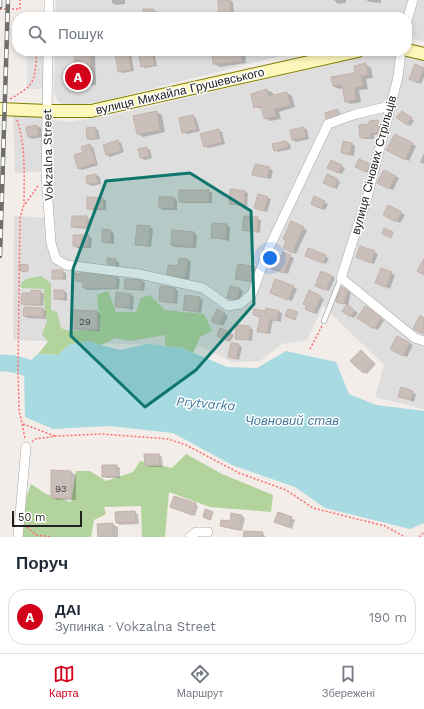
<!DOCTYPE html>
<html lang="uk">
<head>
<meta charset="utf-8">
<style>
	:root { --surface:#fff; --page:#f2f2f3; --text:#1f2937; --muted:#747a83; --line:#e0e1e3; --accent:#d20019 }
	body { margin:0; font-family:"Work Sans",sans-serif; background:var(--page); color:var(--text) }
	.scale { position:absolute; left:12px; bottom:10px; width:70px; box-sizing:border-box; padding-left:4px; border:2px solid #212121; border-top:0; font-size:11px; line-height:14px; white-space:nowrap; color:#212121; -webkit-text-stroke:3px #fff; paint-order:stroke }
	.you { position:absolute; left:270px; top:258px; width:14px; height:14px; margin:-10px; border:3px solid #fff; border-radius:50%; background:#1a73e8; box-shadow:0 0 0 6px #1a73e833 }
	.badge { display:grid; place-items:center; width:26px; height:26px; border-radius:50%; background:var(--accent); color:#fff; font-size:13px; font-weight:700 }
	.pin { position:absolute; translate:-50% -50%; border:2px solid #fff; box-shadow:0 1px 4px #0006 }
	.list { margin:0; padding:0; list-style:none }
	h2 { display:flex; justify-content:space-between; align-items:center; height:52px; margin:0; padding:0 16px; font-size:17px }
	h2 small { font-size:13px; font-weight:400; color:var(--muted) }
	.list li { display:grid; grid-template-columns:26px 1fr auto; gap:12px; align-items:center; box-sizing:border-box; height:56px; margin:0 8px 8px; padding:0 8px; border:1px solid var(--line); border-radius:16px }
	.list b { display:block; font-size:15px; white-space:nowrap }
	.list p { margin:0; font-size:13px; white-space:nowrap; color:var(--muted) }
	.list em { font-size:13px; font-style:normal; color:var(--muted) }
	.icon { flex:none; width:22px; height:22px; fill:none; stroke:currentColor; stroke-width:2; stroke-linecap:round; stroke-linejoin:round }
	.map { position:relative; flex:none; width:424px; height:537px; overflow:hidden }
	.search { position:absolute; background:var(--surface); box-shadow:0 2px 6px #0003; left:12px; right:12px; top:12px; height:44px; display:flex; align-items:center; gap:10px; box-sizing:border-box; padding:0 14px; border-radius:16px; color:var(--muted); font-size:15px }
	.sheet { height:116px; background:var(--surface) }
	nav { display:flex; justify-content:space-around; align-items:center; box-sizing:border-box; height:56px; border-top:1px solid var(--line); background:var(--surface); font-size:11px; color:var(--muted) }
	nav a { display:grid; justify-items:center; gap:2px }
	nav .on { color:var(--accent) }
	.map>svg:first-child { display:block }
	.residential { fill:#dfdede }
	.forest { fill:#b2d39b }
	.parking { fill:#e1e1e1 }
	.water { fill:#a7dae1 }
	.shadow { fill:#0003 }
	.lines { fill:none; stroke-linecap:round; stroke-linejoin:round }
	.river { stroke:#a7dae1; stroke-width:17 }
	.building { fill:#cabfba; stroke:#c4b2a9 }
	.lane-casing { stroke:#a8a8a8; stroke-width:6 }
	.street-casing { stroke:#a8a8a8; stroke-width:10 }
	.secondary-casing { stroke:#807f00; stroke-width:14 }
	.path { stroke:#ff6b6d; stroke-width:1.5; stroke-dasharray:2 2; stroke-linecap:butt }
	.lane { stroke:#fff; stroke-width:4.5 }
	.street { stroke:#fff; stroke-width:9 }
	.secondary { stroke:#fcf8bb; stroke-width:12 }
	.rail-casing { stroke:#6f6f6f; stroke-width:4.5 }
	.rail { stroke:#fff; stroke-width:3; stroke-dasharray:9; stroke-linecap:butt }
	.marked { fill:#0f766e; fill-opacity:0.2; stroke:#0f766e; stroke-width:3; stroke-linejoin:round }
	.labels { text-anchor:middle; stroke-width:3; stroke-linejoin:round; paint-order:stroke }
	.number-label { font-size:10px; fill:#4b4847 }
	.street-label { font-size:12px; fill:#212121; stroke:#fff }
	.water-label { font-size:13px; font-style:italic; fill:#407a9d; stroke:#fff }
</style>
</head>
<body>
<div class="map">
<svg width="424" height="537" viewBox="0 0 424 537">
	<rect width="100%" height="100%" fill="#f2ede8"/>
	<path class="residential" d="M56 0H424V42L407 37V17H55Z
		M55 51H301L99 102 68 106 58 102 54 92Z
		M408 55 424 60V409L375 397 384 365 323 306 307 340 282 344 260 361 232 362 202 347 13 340 14 216 53 218 48 171 15 173 13 116 35 117 69 122 108 116 367 56Z"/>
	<path class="forest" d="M41 276 51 283V310L57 312 61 328 69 331 100 330 97 295 108 291 116 312H136L141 298 150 295 165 310 204 314 212 331 200 337 193 353 182 348 165 346V335L130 341 116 338 101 345 87 341 69 345 58 355 38 354 48 342 42 334 47 321 44 304V289L21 288V283L26 279Z
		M186 454 222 474 273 495 271 512 210 507 169 492 165 537H142L141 506 104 507 106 514 94 520 91 537H21L24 505 31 484 46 494 71 502 76 471H90L106 481 133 472 140 461 172 468Z"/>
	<path class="parking" d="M27 51H45V89H27Z"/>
	<path class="water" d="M87 341 120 350 147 344 182 348 227 367 257 368 286 351 336 362 349 394 376 405 424 411V523L410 529 325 508 295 487 232 465 173 433 109 426 53 429 25 417 24 366 38 354 58 355 69 345Z"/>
	<path class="shadow" d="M112 0H125V4L116 5 112 3Z
		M230 0 233 2 234 16 224 17 220 15Z
		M334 0H346V3L338 4Z
		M366 0H381V3L370 2Z
		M153 10 157 12V17H144Z
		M393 13 398 17H369Z
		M75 51H90L95 54 96 85 81 86 76 83Z
		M127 51 131 53 134 71 122 73 119 71 116 53Z
		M139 51H154L157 66 145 68 142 66Z
		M213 51H245L246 63 220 67 214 64Z
		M366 65 371 68 373 78 366 79 368 89 359 90 361 102 351 104 345 101 343 88 339 89 333 86 356 74Z
		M415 66 424 69V77L421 84 413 80Z
		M267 90 273 93V96L287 93 292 96 295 107 279 112 281 119 270 121 265 118 263 109 255 107Z
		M156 112 162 115 165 132 143 137 138 134Z
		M405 114 414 121 410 126 407 124Z
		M193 116 196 118 200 131 187 134 183 132Z
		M377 121 381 123 382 134 374 135V139H364L361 137 371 125Z
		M37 126 41 128 42 137 32 139 29 137 27 128Z
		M95 128 98 130 100 139 92 140 88 139Z
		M304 128 307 130 309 139 296 142 293 140Z
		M218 130 222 132 225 144 208 148 205 146Z
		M395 135 416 146 409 161 388 150Z
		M117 141 121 143 124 152 110 157 107 155Z
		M286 142 290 144 291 149 278 152 275 150 273 145Z
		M352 144 355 146 354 156 342 153Z
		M90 146 93 147 98 165 82 170 79 168 84 153Z
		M147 148 150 150 152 158 145 160 141 158Z
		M424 153V164L420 162Z
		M332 161 345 168 342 174 332 170Z
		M369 164 372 166 369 173 359 168Z
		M256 165 273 170 271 179 253 174Z
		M384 171 399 178 393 190 381 185Z
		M96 175 100 177 101 184 92 186 88 184Z
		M337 180 340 182 337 189 327 184Z
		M208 191 212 193V203H183L180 201Z
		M245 192 248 193 247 207 230 204Z
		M315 197 328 204 325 210 315 206Z
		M174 198 177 200V210H163L160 208Z
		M268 198 271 199 267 212 255 208Z
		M103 199 106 200V210H92L88 208Z
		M389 206 405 215 400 223 384 214Z
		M87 217 90 219V229L76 228 73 226Z
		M245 217 261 220 260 233 243 230Z
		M227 225 230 227 229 241 212 237Z
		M149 227 153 229 151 247 136 244Z
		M303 228 307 230 296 254 288 250Z
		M103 230 114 233V244L103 242Z
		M194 233 197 235 196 248 175 247 172 245Z
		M88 236 92 238 91 248H77L74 246Z
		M361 247 378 254 374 264 357 257Z
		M309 249 329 258 326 264 310 257Z
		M290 256 294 258 288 274 276 270 282 257Z
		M108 259 119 262V270Z
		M188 260 191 262 189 280 168 276Z
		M238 265 258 284 236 279Z
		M381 269 395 275 390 289 379 284Z
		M62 271 66 273V280L53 278Z
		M332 276 335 278 329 291 319 287Z
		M116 277 120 279 119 289 87 290 84 288V283L77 281Z
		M142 281 145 283 144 291 125 288Z
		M293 287 297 289 292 301 275 294Z
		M175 289 178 291 177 304 160 301Z
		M239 289 243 291 240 301 228 298Z
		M340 289 351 292 348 306 358 313 354 318 343 311 348 305 340 303Z
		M64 291 67 293V301L55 299Z
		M41 292 44 294 43 306 26 305 22 303 32 294Z
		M309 292 324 299 317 314 309 311 308 305Z
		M131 295 134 297 133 310 116 306Z
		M199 298 203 300 201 313 184 310Z
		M365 307 384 320 378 330 358 318Z
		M43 309 46 311V319L28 318 24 316Z
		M218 310 228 316 223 326 213 321Z
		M97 312 100 314V331L78 330 75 328Z
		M279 312 282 313 281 322 273 320 270 334 258 331 261 317 254 315Z
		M237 326 253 329 252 341 236 338Z
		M230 333 234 335 230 342 221 338Z
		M397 337 413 345 407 357 391 349Z
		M238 345 242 347 239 360 229 357Z
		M361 351 376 364 367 374 363 372Z
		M401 389 416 394 414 402 399 396Z
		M159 455 162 457 163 467H149L146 465Z
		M116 466 120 468V478H106L103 476Z
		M52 471 71 472 76 475V500H57L52 497Z
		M195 504 198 506 195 516 174 508Z
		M135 512 138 514 139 524 120 525 117 523Z
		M212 513V519L205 517Z
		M279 513 295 520 292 529 276 522Z
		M242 516 245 518 242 531 221 526Z
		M112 524 118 527V537H99Z
		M262 533 266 537H244Z"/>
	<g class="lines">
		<path class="river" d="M1 363C18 362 30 369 44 376"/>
	</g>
	<path class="building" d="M218 0H230L231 14 219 15Z
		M143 9H154V17H143Z
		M393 12 394 17H363Z
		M74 51H90L91 83H75Z
		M128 51 131 70 118 72 115 52Z
		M138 51H152L154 65 141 67Z
		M212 51H240L242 61 213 64Z
		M366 63 368 75 361 76 363 86 354 88 356 100 345 102 342 85 333 86 331 77 355 73 354 66Z
		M415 64 424 68 418 83 409 79Z
		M267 89 269 96 287 92 290 105 274 109 276 116 264 119 261 106 254 108 251 94Z
		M338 109 340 115 326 119 325 113Z
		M157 111 160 130 137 134 133 116Z
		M402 111 412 118 407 125 396 117Z
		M193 115 197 129 182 133 179 118Z
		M378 120 379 133H371V137L360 138 359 125 369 124V121Z
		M37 125 39 135 28 137 26 127Z
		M95 127 97 138 87 139 86 128Z
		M304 127 306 137 292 140 290 130Z
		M219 129 222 142 204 147 200 134Z
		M395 134 413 143 405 160 386 150Z
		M118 140 121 151 106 155 103 145Z
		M286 141 288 147 274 151 272 144Z
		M343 141 352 143 350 155 341 153Z
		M90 144 96 163 78 169 74 155 83 152 81 147Z
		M147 147 149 156 140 158 138 149Z
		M359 159 370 164 366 172 355 167Z
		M331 160 342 165 338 173 327 168Z
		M255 164 270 167 267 178 252 175Z
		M384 170 396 176 389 189 377 183Z
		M96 174 98 183 87 184 86 176Z
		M327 174 338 179 334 188 323 183Z
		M230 189 245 191 244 205 229 204Z
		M179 190H209V202H179Z
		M258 194 268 197 264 211 254 208Z
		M314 196 325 201 322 209 311 204Z
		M87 197 103 198V209H87Z
		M159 197H174V209L159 208Z
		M388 205 402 212 396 222 383 215Z
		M72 216H87V227H71Z
		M244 216 258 217 257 232 242 230Z
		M291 221 304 227 292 253 283 248 286 241 283 239Z
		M212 223 227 224 226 239 211 238Z
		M137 225 150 226 148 246 135 245Z
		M384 228 393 232 391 238 382 234Z
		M102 229 111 230 110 243 102 242Z
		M172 230 194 232 193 247 171 245Z
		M73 235H89L88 247 73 246Z
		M360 246 375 251 371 263 356 257Z
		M308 248 326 255 323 263 305 256Z
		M283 252 291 255 284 273 271 269 276 254 282 256Z
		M107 258 116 259V269H107Z
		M179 258 188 259 185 278 167 276 168 265 178 266Z
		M424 259V275L417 271Z
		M20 264 28 265V272L20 271Z
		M238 264 257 267 255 282 235 279Z
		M381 268 392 272 386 287 375 283Z
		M52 270H63V279H52Z
		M81 271 117 276 116 288H83V282L76 281 75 273 81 274Z
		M321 271 332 276 326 290 315 286Z
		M125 279 142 280 141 290 124 289Z
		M275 279 294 286 288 300 270 293Z
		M160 286 175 288 174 303 159 301Z
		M230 286 240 288 237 300 227 298Z
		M339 287 348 289 344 304 336 302Z
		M31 290 41 291 40 305 21 304 22 293H31Z
		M54 290H64V299H54Z
		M309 290 321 296 314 313 305 309 307 305 303 304Z
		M116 292 131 294 129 308 115 307Z
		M185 295 200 297 198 312 183 310Z
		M347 304 355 311 350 317 342 311Z
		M365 306 382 317 374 329 357 318Z
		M24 307 43 308V317L23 316Z
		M266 308 279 311 277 321 270 319 267 333 257 332 260 317 253 315 254 309 266 311Z
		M217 309 225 313 219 325 211 321Z
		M288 309 298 312 295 320 285 316Z
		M74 310 97 311V329H74Z
		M420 315 424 318 423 334 413 329Z
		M236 325 250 326 249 340 235 339Z
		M220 328 231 332 227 341 217 336Z
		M397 336 410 343 403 356 390 349Z
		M231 343 239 344 236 359 228 357Z
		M361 350 373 362 363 373 350 361Z
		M401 387 413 391 411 400 398 397Z
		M144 454H159L160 465 145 466Z
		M102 465H117V476L102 477Z
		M51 470 71 471V498H51Z
		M174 496 196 503 192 515 170 507Z
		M205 509 213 512 210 520 203 517Z
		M135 511 136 522 116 523 115 512Z
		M278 512 292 517 288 527 274 522Z
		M231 513 242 515 239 530 220 526 221 520 230 521Z
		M113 523V537H118H98L97 524Z
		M244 531 263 532 262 537H243Z"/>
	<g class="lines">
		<defs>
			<path id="lane" d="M324 321 341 278"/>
			<path id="street" d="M49 17V0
				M407 21 413 0
				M48 51 46 174 51 243 56 259 66 265 139 274 203 288 228 306 240 304 252 294 268 250 328 124 356 114 390 106
				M401 51 398 77 368 194 341 278 415 338 424 341
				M18 537 26 447
				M190 537 196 532H208"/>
			<path id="secondary" d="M407 50 424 54
				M0 109 47 111H91L358 51"/>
		</defs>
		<use href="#lane" class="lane-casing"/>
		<use href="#street" class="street-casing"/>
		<use href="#secondary" class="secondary-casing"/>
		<path class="path" d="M0 9H20V0
			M10 99C37 84 34 81 37 51
			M17 120C26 146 24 176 24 204
			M310 349 322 326
			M23 424 55 436
			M25 438 19 409 18 369 20 219 23 207 38 186
			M32 442 35 439 57 436 102 434 168 439 186 445 239 473 286 490 313 508 385 526 405 537
			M27 527 36 535 51 537
			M419 537 424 532"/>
		<use href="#lane" class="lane"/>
		<use href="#street" class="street"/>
		<use href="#secondary" class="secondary"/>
		<defs>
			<path id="rail" d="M0 7V0
				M0 256 8 0"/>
		</defs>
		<use href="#rail" class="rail-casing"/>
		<use href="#rail" class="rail"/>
	</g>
	<path class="marked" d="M190 173 251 211 254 304 196 370 145 407 71 336 73 269 106 181Z"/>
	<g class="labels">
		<g class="number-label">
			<text x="85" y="325">29</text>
			<text x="61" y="492">93</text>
		</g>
		<g class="street-label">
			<text transform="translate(180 91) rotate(-13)" y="4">вулиця Михайла Грушевського</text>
			<text transform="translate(48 155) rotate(-91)" y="4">Vokzalna Street</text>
			<text transform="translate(374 165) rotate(-75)" y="4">вулиця Січових Стрільців</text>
		</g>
		<g class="water-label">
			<text transform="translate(206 403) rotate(5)" y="5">Prytvarka</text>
			<text x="292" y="425">Човновий став</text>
		</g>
	</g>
</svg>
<div class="scale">50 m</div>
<div class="you"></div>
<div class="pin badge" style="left:78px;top:77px">A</div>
<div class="search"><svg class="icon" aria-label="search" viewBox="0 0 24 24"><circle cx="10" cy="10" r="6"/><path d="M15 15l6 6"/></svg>Пошук</div>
</div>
<section class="sheet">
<h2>Поруч<small></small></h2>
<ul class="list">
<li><span class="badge">A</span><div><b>ДАІ</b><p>Зупинка · Vokzalna Street</p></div><em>190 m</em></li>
</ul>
</section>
<nav>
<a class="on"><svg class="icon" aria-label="map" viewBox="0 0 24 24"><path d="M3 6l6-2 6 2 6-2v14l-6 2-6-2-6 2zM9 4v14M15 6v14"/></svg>Карта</a>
<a><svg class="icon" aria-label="directions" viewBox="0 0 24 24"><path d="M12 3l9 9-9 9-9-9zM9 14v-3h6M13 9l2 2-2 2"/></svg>Маршрут</a>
<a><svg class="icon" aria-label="saved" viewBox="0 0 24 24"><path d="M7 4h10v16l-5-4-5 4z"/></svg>Збережені</a>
</nav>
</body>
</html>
